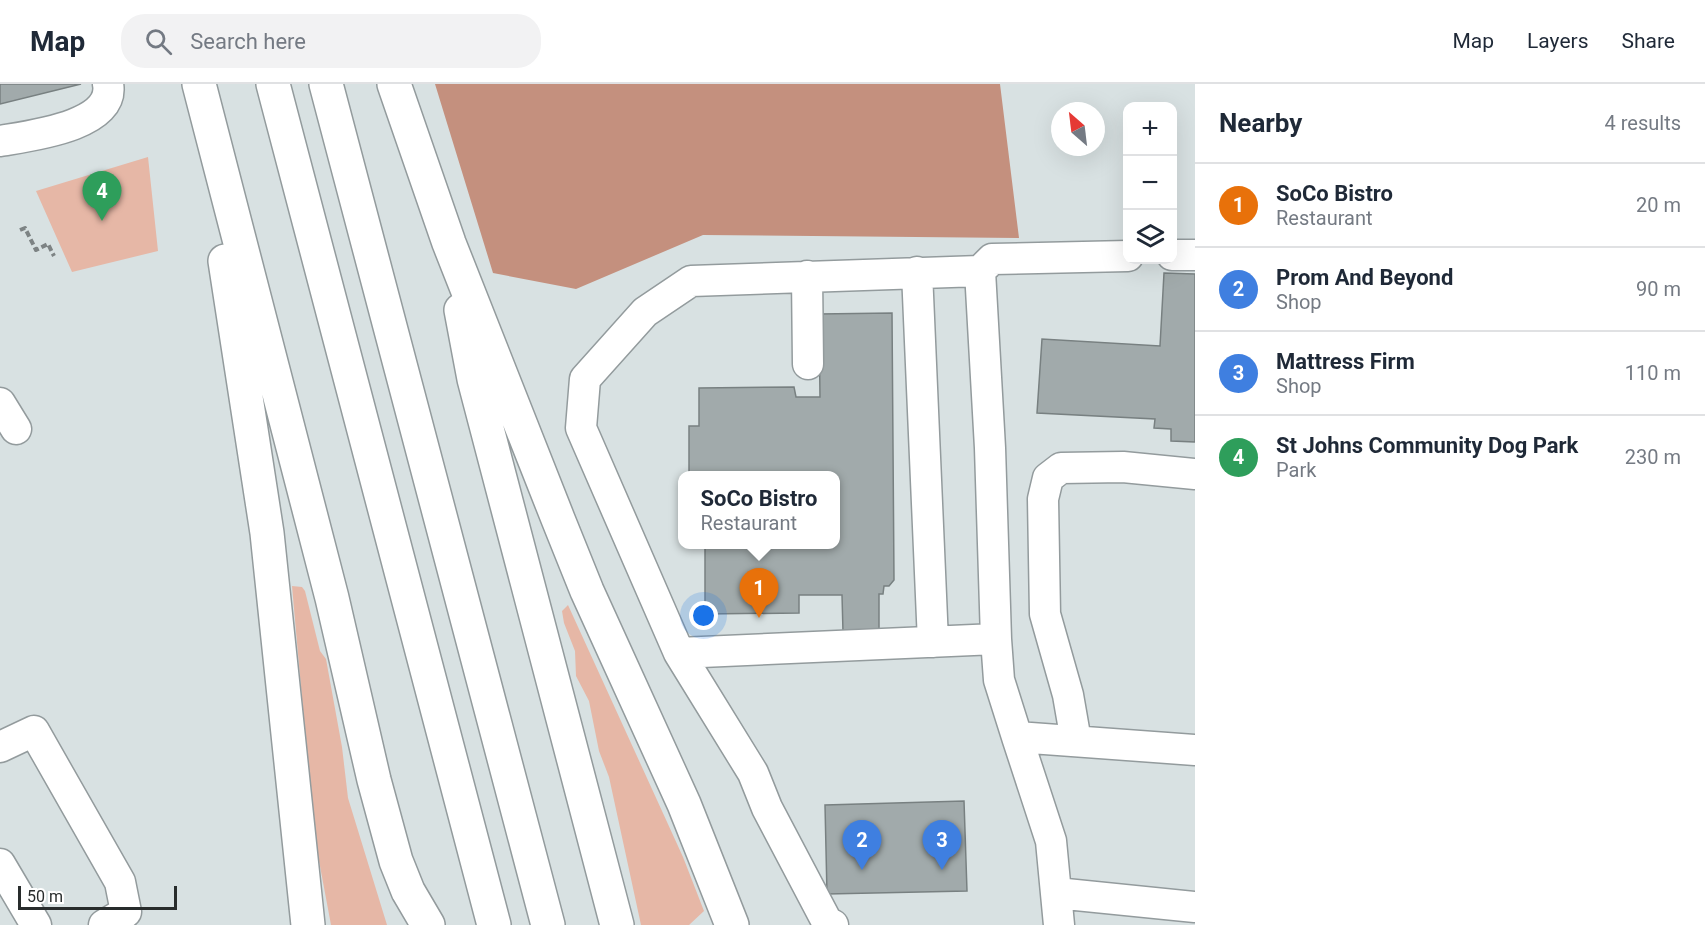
<!DOCTYPE html>
<html lang="en">
<head>
<meta charset="utf-8">
<style>
	:root { --surface:#fff; --page:#f2f2f3; --text:#1f2937; --muted:#747a83; --line:#e0e1e3; --accent:#7c3aed }
	body { margin:0; font-family:Roboto,sans-serif; background:var(--page); color:var(--text) }
	.controls { position:absolute; right:18px; top:18px; display:grid; overflow:hidden; border-radius:12px; box-shadow:0 6px 24px #0002 }
	.controls button { width:54px; height:54px; display:grid; place-items:center; padding:0; border:0; border-bottom:2px solid var(--line); background:var(--surface); color:var(--text); font:30px sans-serif }
	.compass { position:absolute; left:1051px; top:18px; width:54px; height:54px; border-radius:50%; background:var(--surface); box-shadow:0 6px 24px #0002; rotate:332deg }
	.scale { position:absolute; left:18px; bottom:15px; width:159px; box-sizing:border-box; padding-left:6px; border:3px solid #282c2c; border-top:0; font-size:16px; line-height:21px; white-space:nowrap; color:#282c2c; -webkit-text-stroke:4px #fff; paint-order:stroke }
	.you { position:absolute; left:704px; top:532px; width:21px; height:21px; margin:-15px; border:4px solid #fff; border-radius:50%; background:#1a73e8; box-shadow:0 0 0 9px #1a73e833 }
	.badge { display:grid; place-items:center; width:39px; height:39px; border-radius:50%; background:var(--accent); color:#fff; font-size:20px; font-weight:700 }
	.pin { position:absolute; translate:-50% -50px; filter:drop-shadow(0 2px 3px #0008) }
	.pin::after { content:''; position:absolute; top:32px; width:21px; height:18px; background:inherit; clip-path:polygon(0 0,100% 0,50% 100%) }
	.popup { position:absolute; left:678px; top:387px; width:162px; height:78px; box-sizing:border-box; display:grid; place-content:center; border-radius:12px; background:var(--surface); filter:drop-shadow(0 2px 4px #0005); font-size:20px; white-space:nowrap; color:var(--muted) }
	.popup b { font-size:22px; color:var(--text) }
	.popup::after { content:''; position:absolute; left:50%; top:100%; margin-left:-12px; border:12px solid transparent; border-top-color:var(--surface) }
	.list { margin:0; padding:0; list-style:none }
	h2 { display:flex; justify-content:space-between; align-items:center; height:78px; margin:0; padding:0 24px; font-size:26px }
	h2 small { font-size:20px; font-weight:400; color:var(--muted) }
	.list li { display:grid; grid-template-columns:39px 1fr auto; gap:18px; align-items:center; box-sizing:border-box; height:84px; padding:0 24px; border-top:2px solid var(--line) }
	.list b { display:block; font-size:22px; white-space:nowrap }
	.list p { margin:0; font-size:20px; white-space:nowrap; color:var(--muted) }
	.list em { font-size:20px; font-style:normal; color:var(--muted) }
	.icon { flex:none; width:33px; height:33px; fill:none; stroke:currentColor; stroke-width:2; stroke-linecap:round; stroke-linejoin:round }
	.map { position:relative; flex:none; width:1195px; height:841px; overflow:hidden }
	header { display:flex; align-items:center; gap:36px; box-sizing:border-box; height:84px; padding:0 30px; background:var(--surface); border-bottom:2px solid var(--line) }
	header strong { font-size:28px }
	nav { display:flex; gap:33px; margin-inline-start:auto; font-size:21px }
	.search { width:420px; height:54px; background:var(--page); display:flex; align-items:center; gap:15px; box-sizing:border-box; padding:0 21px; border-radius:24px; color:var(--muted); font-size:22px }
	main { display:flex }
	aside { flex:1; background:var(--surface) }
	.map>svg:first-child { display:block }
	.green { fill:#e6b7a6 }
	.forest { fill:#c4907e }
	.building { fill:#a1aaab; stroke:#788081; stroke-width:1.5 }
	.lines { fill:none; stroke-linecap:round; stroke-linejoin:round }
	.minor-casing { stroke:#939b9d; stroke-width:33 }
	.highway-casing { stroke:#939b9d; stroke-width:36 }
	.path { stroke:#7d8384; stroke-width:4; stroke-dasharray:6 3; stroke-linecap:butt }
	.minor { stroke:#fff; stroke-width:30 }
	.highway { stroke:#fff; stroke-width:33 }
</style>
</head>
<body>
<header>
<strong>Map</strong>
<div class="search"><svg class="icon" aria-label="search" viewBox="0 0 24 24"><circle cx="10" cy="10" r="6"/><path d="M15 15l6 6"/></svg>Search here</div>
<nav><a>Map</a><a>Layers</a><a>Share</a></nav>
</header>
<main>
<div class="map">
<svg width="1195" height="841" viewBox="0 0 1195 841">
	<rect width="100%" height="100%" fill="#d8e1e2"/>
	<path class="green" d="M148 73 158 167 72 188 36 107Z
		M292 502 302 503 305 507 320 567 326 575 342 663 348 714 387 841H331L314 750Z
		M568 521 683 773 704 827 689 841H641L609 693 599 667 589 617 576 592 575 567 564 539 562 527Z"/>
	<path class="forest" d="M435 0H1000L1019 154 703 151 576 205 493 189Z"/>
	<path class="building" d="M0 0H81L0 20Z
		M1164 189 1195 190V358L1171 357V345L1154 344 1155 335 1037 329 1042 255 1160 262Z
		M892 229 894 496 889 502H884L883 510H879V547L843 548 842 511H799V529L705 530V460H836V392H689V342H699V304L794 303 796 313H820L819 230Z
		M964 717 967 807 827 810 825 721Z"/>
	<g class="lines">
		<defs>
			<path id="minor" d="M0 57C29 52 116 42 108 0
				M1172 171H1195
				M980 187 691 197 645 228 585 295 581 344 679 569 996 555
				M917 188 933 558
				M807 192 808 280
				M0 319 16 345
				M679 569 753 689 767 724 827 838 833 841
				M1017 653 999 596 996 555 990 364 980 187 992 175 1128 172
				M1076 657 1068 611 1045 530 1043 415 1048 394 1061 384 1123 383 1195 390
				M0 663 34 647 120 798 126 828 104 841
				M0 780 36 841
				M1056 809 1195 823
				M1059 841 1051 757 1017 653 1195 666"/>
			<path id="highway" d="M199 0 332 514 374 696 396 777 408 807 428 841
				M273 0 494 841
				M326 0 548 841
				M394 0 449 159 558 435 587 507 684 720 732 841
				M225 177 267 449 308 841
				M461 226 474 295 617 841"/>
		</defs>
		<use href="#minor" class="minor-casing"/>
		<use href="#highway" class="highway-casing"/>
		<path class="path" d="M20 146 25 144 36 166 48 160 54 172"/>
		<use href="#minor" class="minor"/>
		<use href="#highway" class="highway"/>
	</g>
</svg>
<div class="controls">
<button>+</button>
<button>−</button>
<button><svg class="icon" aria-label="layers" viewBox="0 0 24 24"><path d="M12 4l9 5-9 5-9-5zM3 14l9 5 9-5"/></svg></button>
</div>
<svg class="compass" viewBox="-18 -18 36 36"><path d="M0-13l5 13h-10z" fill="#e53935"/><path d="M0 13l5-13h-10z" fill="#747a83"/></svg>
<div class="scale">50 m</div>
<div class="you"></div>
<div class="pin badge" style="left:759px;top:534px;background:#e8710a">1</div>
<div class="popup"><b>SoCo Bistro</b>Restaurant</div>
<div class="pin badge" style="left:862px;top:786px;background:#3f7fe0">2</div>
<div class="pin badge" style="left:942px;top:786px;background:#3f7fe0">3</div>
<div class="pin badge" style="left:102px;top:137px;background:#2e9e5b">4</div>
</div>
<aside>
<h2>Nearby<small>4 results</small></h2>
<ul class="list">
<li><span class="badge" style="background:#e8710a">1</span><div><b>SoCo Bistro</b><p>Restaurant</p></div><em>20 m</em></li>
<li><span class="badge" style="background:#3f7fe0">2</span><div><b>Prom And Beyond</b><p>Shop</p></div><em>90 m</em></li>
<li><span class="badge" style="background:#3f7fe0">3</span><div><b>Mattress Firm</b><p>Shop</p></div><em>110 m</em></li>
<li><span class="badge" style="background:#2e9e5b">4</span><div><b>St Johns Community Dog Park</b><p>Park</p></div><em>230 m</em></li>
</ul>
</aside>
</main>
</body>
</html>
